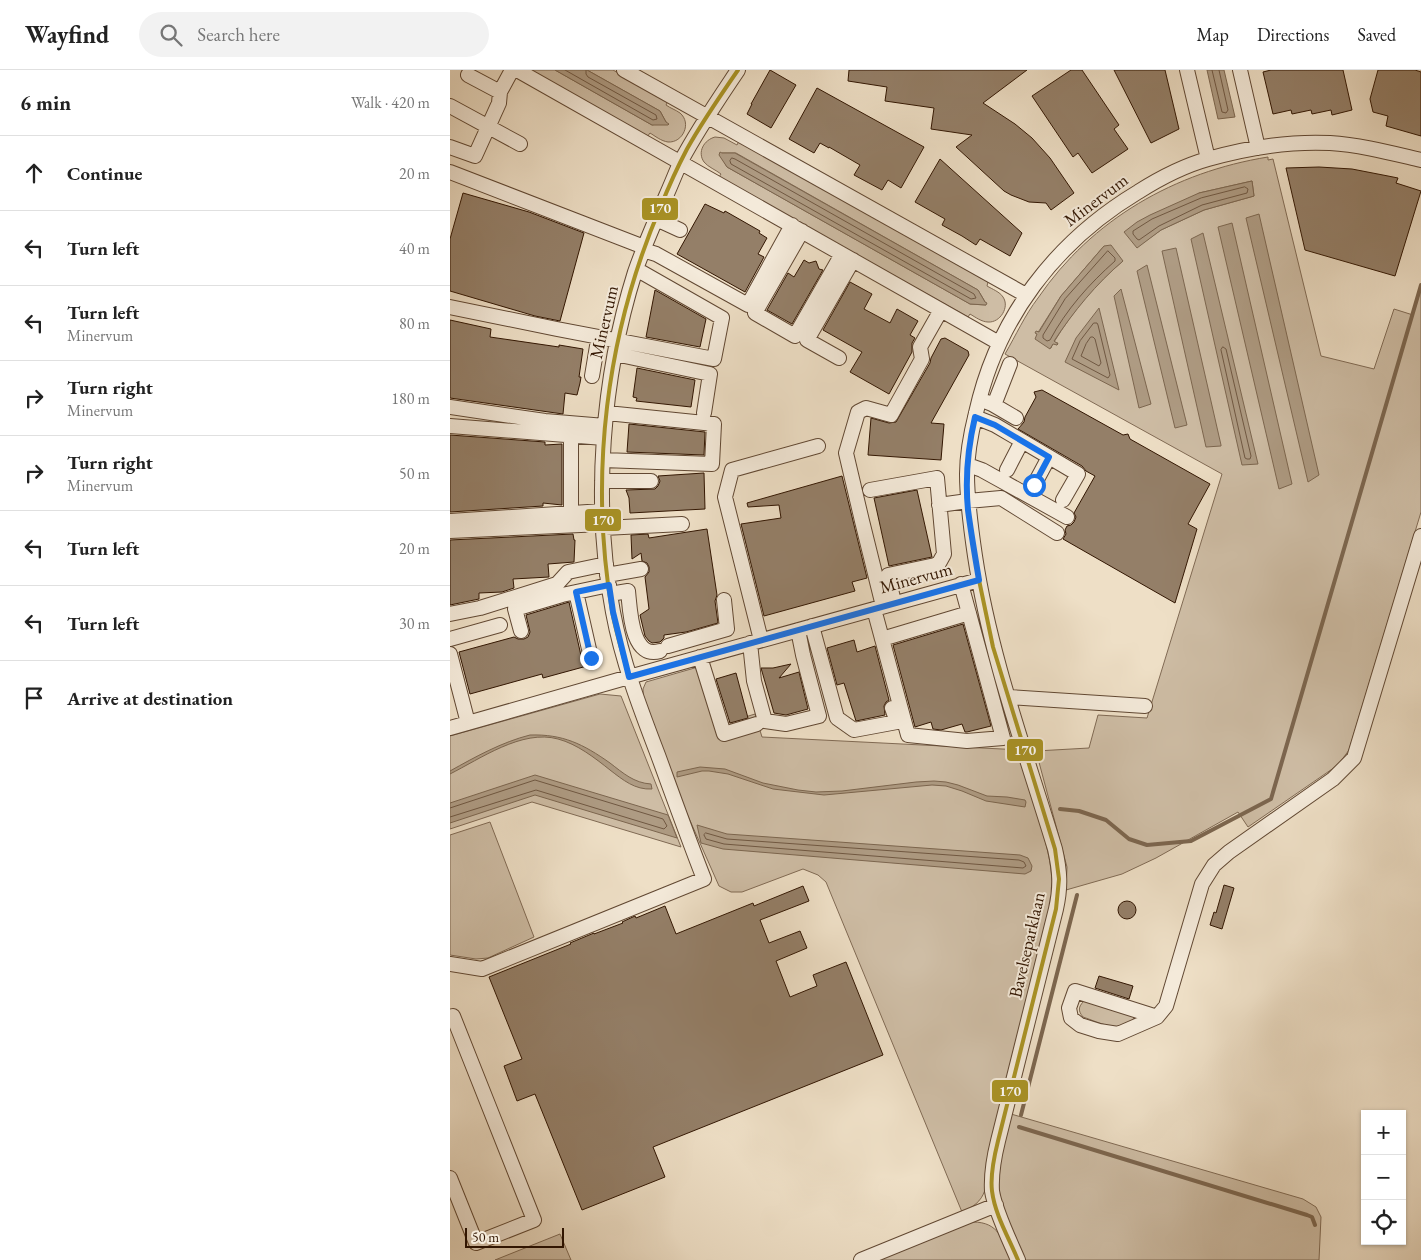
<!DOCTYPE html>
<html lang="en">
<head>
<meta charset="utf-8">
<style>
	:root { --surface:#fff; --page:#f2f2f2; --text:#222; --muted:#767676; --line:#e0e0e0 }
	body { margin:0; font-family:"EB Garamond",serif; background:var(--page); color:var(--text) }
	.controls { position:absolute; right:15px; bottom:15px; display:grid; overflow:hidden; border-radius:0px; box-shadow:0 1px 4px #0004 }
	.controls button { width:45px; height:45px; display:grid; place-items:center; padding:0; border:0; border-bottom:1px solid var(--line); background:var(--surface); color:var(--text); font:25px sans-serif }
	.scale { position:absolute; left:15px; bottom:12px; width:99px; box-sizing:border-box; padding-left:5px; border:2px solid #321602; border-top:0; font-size:14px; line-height:18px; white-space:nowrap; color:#321602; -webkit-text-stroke:4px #f4eada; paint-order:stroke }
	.stop { position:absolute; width:15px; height:15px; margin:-11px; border:4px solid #1a73e8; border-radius:50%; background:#fff }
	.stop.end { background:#1a73e8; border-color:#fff; box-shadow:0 1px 5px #0008 }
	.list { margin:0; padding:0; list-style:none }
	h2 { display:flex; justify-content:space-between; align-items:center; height:65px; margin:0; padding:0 20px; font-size:21px }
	h2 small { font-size:16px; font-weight:400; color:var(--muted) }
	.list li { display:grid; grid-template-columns:32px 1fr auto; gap:15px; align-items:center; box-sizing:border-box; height:75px; padding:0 20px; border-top:1px solid var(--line) }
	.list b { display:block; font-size:19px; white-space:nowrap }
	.list p { margin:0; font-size:16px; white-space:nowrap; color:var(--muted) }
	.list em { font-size:16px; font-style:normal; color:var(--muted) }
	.icon { flex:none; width:28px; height:28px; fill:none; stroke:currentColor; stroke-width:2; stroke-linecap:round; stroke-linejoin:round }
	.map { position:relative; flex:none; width:971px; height:1190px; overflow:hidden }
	header { display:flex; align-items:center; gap:30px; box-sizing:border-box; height:70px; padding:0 25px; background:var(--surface); border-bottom:1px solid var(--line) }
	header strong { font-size:24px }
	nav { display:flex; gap:28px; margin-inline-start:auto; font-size:18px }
	.search { width:350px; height:45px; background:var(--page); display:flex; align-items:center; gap:12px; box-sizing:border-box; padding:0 18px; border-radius:28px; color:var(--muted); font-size:19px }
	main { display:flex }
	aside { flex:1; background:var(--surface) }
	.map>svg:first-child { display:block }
	.green { fill:#cebda5; stroke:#806a54; fill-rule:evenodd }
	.water { fill:#ae9b83; stroke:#7c664f }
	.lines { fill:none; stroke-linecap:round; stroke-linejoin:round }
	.shore { stroke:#705842; stroke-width:1 }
	.stream { stroke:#7c664f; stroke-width:4 }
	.building { fill:#947f68; stroke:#321602 }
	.minor-casing { stroke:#614833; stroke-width:16 }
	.minor { stroke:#f4eada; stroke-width:14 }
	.bus-1-casing { stroke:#f4eada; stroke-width:8 }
	.bus-1 { stroke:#a99325; stroke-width:4 }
	.route { stroke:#1a73e8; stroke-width:6 }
	.labels { text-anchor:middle; stroke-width:4; stroke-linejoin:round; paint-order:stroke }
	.street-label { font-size:18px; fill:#321602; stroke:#f4eada }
	.line-badge { stroke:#f4eada; stroke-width:2 }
	.badge-label { font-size:14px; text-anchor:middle; font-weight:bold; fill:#fff }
</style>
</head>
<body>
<header>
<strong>Wayfind</strong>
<div class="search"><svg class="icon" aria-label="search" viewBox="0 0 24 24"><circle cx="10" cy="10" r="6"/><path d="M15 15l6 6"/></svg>Search here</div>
<nav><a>Map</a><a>Directions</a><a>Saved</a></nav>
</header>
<main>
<aside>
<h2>6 min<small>Walk · 420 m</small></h2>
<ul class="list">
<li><svg class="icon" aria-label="ahead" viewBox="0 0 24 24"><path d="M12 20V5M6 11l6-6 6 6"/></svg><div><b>Continue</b></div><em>20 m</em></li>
<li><svg class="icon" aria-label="left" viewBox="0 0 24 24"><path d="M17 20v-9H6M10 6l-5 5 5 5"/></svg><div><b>Turn left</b></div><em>40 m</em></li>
<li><svg class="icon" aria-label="left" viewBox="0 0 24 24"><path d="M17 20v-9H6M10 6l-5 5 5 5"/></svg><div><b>Turn left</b><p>Minervum</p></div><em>80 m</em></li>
<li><svg class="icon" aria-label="right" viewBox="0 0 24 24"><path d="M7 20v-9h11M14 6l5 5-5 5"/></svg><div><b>Turn right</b><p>Minervum</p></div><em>180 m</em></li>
<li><svg class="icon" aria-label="right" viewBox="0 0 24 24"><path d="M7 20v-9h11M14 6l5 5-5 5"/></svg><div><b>Turn right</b><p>Minervum</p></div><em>50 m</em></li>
<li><svg class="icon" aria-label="left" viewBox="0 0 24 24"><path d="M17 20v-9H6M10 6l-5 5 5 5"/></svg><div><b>Turn left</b></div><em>20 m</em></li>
<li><svg class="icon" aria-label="left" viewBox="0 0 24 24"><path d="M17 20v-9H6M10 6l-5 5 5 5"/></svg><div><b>Turn left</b></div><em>30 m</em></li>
<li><svg class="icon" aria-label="arrive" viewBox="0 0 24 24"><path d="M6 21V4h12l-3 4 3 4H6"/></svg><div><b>Arrive at destination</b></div></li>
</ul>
</aside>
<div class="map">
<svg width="971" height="1190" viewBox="0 0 971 1190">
	<rect width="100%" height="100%" fill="#eedfc6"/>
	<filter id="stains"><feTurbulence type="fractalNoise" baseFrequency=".004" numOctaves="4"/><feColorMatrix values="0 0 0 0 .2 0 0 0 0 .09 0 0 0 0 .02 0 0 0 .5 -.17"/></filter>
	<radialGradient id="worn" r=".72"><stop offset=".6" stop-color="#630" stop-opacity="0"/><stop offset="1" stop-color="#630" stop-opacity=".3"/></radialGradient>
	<path class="green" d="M79 0H105L202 55 216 52 210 41 137 0H163L218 31 216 35C220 38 226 40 230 43 242 53 233 73 218 72 211 71 205 66 200 63L197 67Z
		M265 67 274 68 287 75 289 71 538 212 537 216C542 219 550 222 553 227 560 237 550 253 538 252 532 252 525 247 520 244L518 247 269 107 271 104C266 100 258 97 254 92 247 82 254 70 265 67ZM272 83H286L528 220 534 230 536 235 520 234 277 97 271 86Z
		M818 87V90L823 89 871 286 924 299 944 239 963 245 971 219V442L899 680 888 695 798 757 788 742 706 788 672 804 616 820 617 797 586 681 639 678 648 645 697 648 772 404 555 284C566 265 575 245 588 228 642 149 725 102 818 87ZM802 111 804 126 754 140 711 160 687 177 749 123ZM654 176 673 191C645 214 623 241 604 272L608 273 607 275 603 273 601 278 587 264 611 226Z
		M248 597 266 656 305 644 312 667 572 680C577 702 583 725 589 747 597 778 605 803 601 834L535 1120C531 1132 523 1137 512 1142L376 812 368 805 353 799 292 822H281L269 816 230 728 194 638 193 619 196 612Z
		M150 624 171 626 231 777 82 732 0 759V666Z
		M40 752 84 867 38 888 26 889 0 885V765Z
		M634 931 685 947C671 965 651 953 633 947 628 941 628 937 634 931Z
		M561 1044 853 1129 866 1137 871 1147 869 1190H574C566 1169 554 1147 550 1125 545 1098 555 1070 561 1044Z
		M523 1152C549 1152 553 1170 561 1190H427Z
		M110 1164 121 1190H45Z"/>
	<path class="water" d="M105 0H137L210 41 216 52 219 54 218 55H202Z
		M757 0H774L785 47 768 49Z
		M270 82 272 83H285L528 220 535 232 537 233 536 235 520 234 277 97 269 85Z
		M802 111 804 126 754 140 711 160 687 178 674 162 687 152 700 145 749 123Z
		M809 144 869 405 858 412 796 148Z
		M782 153 842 414 829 419 768 157Z
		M753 163 808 394 792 395 741 169Z
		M661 175 673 191C646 214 624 241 604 271L608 274 607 275 603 274 600 279 585 269 587 264 585 263 586 261 589 262 611 226 654 176Z
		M726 178 771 375V376L756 377 712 181Z
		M697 195 737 355 725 358 687 201Z
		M671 219 701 334 689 338 664 226Z
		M649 238 669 320 615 292 626 268Z
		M80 665C113 664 133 674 160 693 173 703 184 713 201 714L202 719C185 720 173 710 160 700 145 688 127 674 108 669 72 659 30 689 0 704V701C25 687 52 672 80 665Z
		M250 697 275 699 313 713 348 720 366 722 392 721 466 712 484 711 496 712 508 715 537 726 557 727 575 730 576 732 575 737 536 731 512 721 496 716 482 715 374 725 323 719 278 704 259 701H252L227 707V702Z
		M85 705 218 745 227 768 85 725 0 753V733Z
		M247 755 277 764 570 785 578 788 582 796 581 801 575 804 273 779 251 773Z"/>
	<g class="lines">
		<path class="shore" d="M115 0 203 50 207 49 206 45 138 7 136 4V0
			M762 0 772 42 776 43 778 40 769 0
			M282 88 285 89 524 224 526 228 521 229 281 94 280 91Z
			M795 117 798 119 797 123 752 135 709 156 689 170 687 169 683 164V161L702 149 751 128Z
			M658 181 665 188V191C639 214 616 240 600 270L597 271 593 268V265L615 229Z
			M644 253H647L648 255 660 305 658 308 622 289 630 271Z
			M641 267H643L645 269 651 293 649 296 631 286 636 274Z
			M773 277 776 279 801 386 800 389H797L795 388 771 280Z
			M0 738 85 710 213 749 217 756 214 759 86 720 0 747
			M256 763 277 769 569 790 574 792 576 796 573 798 274 774 256 769 254 765Z"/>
		<path class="stream" d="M610 739 629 741 656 750 679 769 697 775 741 771 821 729 971 215
			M571 1045 627 825
			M569 1057 857 1145 862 1147 865 1155"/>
	</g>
	<path class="building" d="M320 0 346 15 321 58 297 44 302 34H301Z
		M399 0H577L533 33 565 54 582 68 600 88 624 123 601 140 596 133 579 132 561 125 554 121 506 77 522 65 481 59 484 38 435 31 437 17 398 11Z
		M621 0H632L669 55 664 59 678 79 642 103 628 83 623 87 582 26Z
		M664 0H715L729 59 701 73Z
		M821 0H893L902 40 882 45 881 40 862 44 861 40 842 44 841 40 823 44 813 2Z
		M928 0H965L971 2V66L936 56 938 46 923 42 920 29Z
		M367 18 474 77 451 118 438 110 432 120 404 105 410 95 379 77V78L370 73 364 83 339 69Z
		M490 89 572 163 560 186 530 169 526 175 512 166 492 155 495 149 465 132Z
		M869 97 902 99 938 106 948 108 946 113 971 121 945 206 855 180 836 98Z
		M13 123 79 142 134 163 110 251 85 246 0 221V169Z
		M255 134 274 143 275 141 310 161 309 163 317 168 308 184 314 187 295 222 227 184Z
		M354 190 359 193 366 191 369 199 373 200 342 254 317 240 338 203 344 207Z
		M400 212 422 224 414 239 440 253 447 239 468 251 460 265 465 268 462 273V282L439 324 400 302 412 282 373 260Z
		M205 220 256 249 250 277 196 267Z
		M0 250 41 259 40 267 109 277V275L133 279 129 307H131L130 313 127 325 115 323 113 344 0 328Z
		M495 268 518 281 519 285 481 353 494 354 491 390 418 385 421 348 439 353 446 352 480 293 481 288 491 269Z
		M187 298 245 310 241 337 186 331 187 328 183 327Z
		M592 320 673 365 678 364 680 369 760 414 738 454 747 459 725 533 613 469 616 464 615 460 617 456 621 455 624 452 626 447 624 443 645 406 636 401 632 396 568 359 574 352 575 347 586 327 584 322Z
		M179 354 255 362 254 385 177 382Z
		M0 365 95 372V375L112 374V435L93 433V436L0 442Z
		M254 403 255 439 180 443 179 428 176 420 205 419 208 416 210 411 208 406Z
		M392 406 417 508 402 512 405 521 314 546 291 454 331 448 329 435 298 437 297 433Z
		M467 420 482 487 439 496 424 428Z
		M257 459 267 525 265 531 268 553 236 562 214 565V568L210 572 202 573 199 571 195 566 190 545 199 539 195 507 199 502V497L197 493 192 491 191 483 182 489 181 465 198 464 199 468Z
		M123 464 124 470H125L124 492 98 494 99 507 63 509 64 518 52 522 29 523V529L0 535V470Z
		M119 532 132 590 137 596 93 608 92 604 20 624 9 582 64 567 68 569H74L78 567 80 562 76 545Z
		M513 554 541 656 517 662H515L512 654 491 660 483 659 481 652 465 657 443 575Z
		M404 570 407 582 425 576 439 630 436 632 434 636 435 645 406 651 394 613 387 615 377 578Z
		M341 594 329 608 349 602 358 639 336 645 324 643 311 598H323Z
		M286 603 298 648 280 653 266 609Z
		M774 815 784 818 772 859 760 855 764 842 766 843Z
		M353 816 359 831 310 850 319 873 350 861 357 878 326 891 340 927 367 916 363 905 396 892 433 985 203 1077 215 1107 132 1140 85 1024 67 1031 54 996 72 989 39 907 121 874 120 873 144 863V864L173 853 172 852 185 846 186 848 215 836 226 864 303 833 304 836Z
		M668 840a9 9 0 1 1 18 0a9 9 0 1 1-18 0Z
		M649 906 683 916 679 929 645 918Z"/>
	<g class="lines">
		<defs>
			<path id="minor" d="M67 0 549 273
				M174 0 576 225
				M737 0 758 89
				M790 0 808 78
				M18 5 50 22
				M0 36 70 74
				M0 77 25 86 49 33 50 22 62 0
				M0 102 194 177
				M206 149 230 160
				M352 161 305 243 345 266 392 184
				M193 180 206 184 298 235 342 155
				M0 237 107 259 264 289 272 248 193 203 186 201
				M165 284 260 304 254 343
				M389 288 357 270 403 190
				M142 306 147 276
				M537 332 542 334 566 348
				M544 335 560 294
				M0 337 95 351 155 356
				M525 347 545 355 628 404 613 430
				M0 356 154 368
				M121 365V443
				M153 390 262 394 264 354 157 343
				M518 395 532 400 617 447
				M557 400 572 371
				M152 411H201
				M584 415 599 387
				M420 420 487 408 494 484 489 493 485 495 438 505 444 533
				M489 435 518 431 551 428 607 463
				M0 451 153 441
				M154 458 232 454
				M0 461 153 454
				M157 505 191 499
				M126 522 141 588
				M160 524 178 521C180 539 181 590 210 581
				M433 536 412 451 396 383 408 342 416 338 441 345 472 289 470 277 491 240
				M424 539 458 665 517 671 553 668 511 514
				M0 544 30 538 107 514 118 502 156 494
				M362 556 387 648 404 660 447 652 442 638
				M71 561 65 539 112 525 159 515
				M0 569 50 555
				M432 569 519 543
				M311 570 275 427 282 400 368 376
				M300 573 304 611 315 651 336 654 369 646 353 585 348 560
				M218 576 277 559 274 530
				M0 584 18 653
				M250 587 274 664 307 654
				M559 627 695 636
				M0 658 179 607 529 510
				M0 894 32 899 254 809C238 768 223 726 208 685 190 638 172 591 163 542 142 433 152 307 185 202 194 176 205 151 216 126 221 115 226 102 231 91 248 59 268 30 288 0
				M0 947 3 946 84 1150 26 1173 0 1108
				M707 947 625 921 619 938 621 948 630 955 649 961 668 964 707 947 716 936 752 814 764 795 779 782 883 709 904 688 971 466
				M411 1190 546 1135
				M568 1190C560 1171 545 1141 542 1121 541 1104 544 1087 548 1071L606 839C611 817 610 801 605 779 576 683 540 586 525 486 521 459 517 432 517 404 517 384 521 363 526 343 547 248 605 172 688 122 710 108 733 96 758 89 797 78 840 71 880 73 911 75 941 83 971 90"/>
		</defs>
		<use href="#minor" class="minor-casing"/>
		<use href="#minor" class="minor"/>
		<defs>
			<path id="bus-1" d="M529 510 543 577 605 779 609 809 606 839 548 1071C544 1087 540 1105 542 1121 545 1145 559 1168 568 1190
				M179 607C173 585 166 563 162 541 139 405 156 265 210 138 218 118 227 98 237 79 252 52 270 26 288 0
				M179 607 529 510"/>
		</defs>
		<use href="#bus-1" class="bus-1-casing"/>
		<use href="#bus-1" class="bus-1"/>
	</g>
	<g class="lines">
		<path class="route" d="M141 588 126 522 159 515 163 542 179 607 529 510C525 486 521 463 518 440 515 409 518 377 525 347L545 355 599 387 584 415"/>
	</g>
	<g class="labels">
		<g class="street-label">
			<text transform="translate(646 130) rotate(-37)" y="6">Minervum</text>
			<text transform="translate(154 252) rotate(-77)" y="6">Minervum</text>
			<text transform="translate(466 508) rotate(-15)" y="6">Minervum</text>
			<text transform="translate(577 875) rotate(-77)" y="6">Bavelseparklaan</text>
		</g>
	</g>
	<g class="line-badge">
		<rect x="191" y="127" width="38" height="24" rx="5" fill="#a99325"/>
		<rect x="134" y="438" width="38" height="24" rx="5" fill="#a99325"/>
		<rect x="556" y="668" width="38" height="24" rx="5" fill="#a99325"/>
		<rect x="541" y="1009" width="38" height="24" rx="5" fill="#a99325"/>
	</g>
	<g class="badge-label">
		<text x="210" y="143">170</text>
		<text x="153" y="455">170</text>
		<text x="575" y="685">170</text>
		<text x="560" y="1026">170</text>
	</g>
	<rect width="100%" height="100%" filter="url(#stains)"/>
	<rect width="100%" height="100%" fill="url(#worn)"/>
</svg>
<div class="controls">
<button>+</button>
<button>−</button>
<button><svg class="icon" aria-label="locate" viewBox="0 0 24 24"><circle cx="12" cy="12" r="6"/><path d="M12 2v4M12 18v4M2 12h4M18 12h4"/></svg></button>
</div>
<div class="scale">50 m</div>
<div class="stop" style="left:584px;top:415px"></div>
<div class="stop end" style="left:141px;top:588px"></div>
</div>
</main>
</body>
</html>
